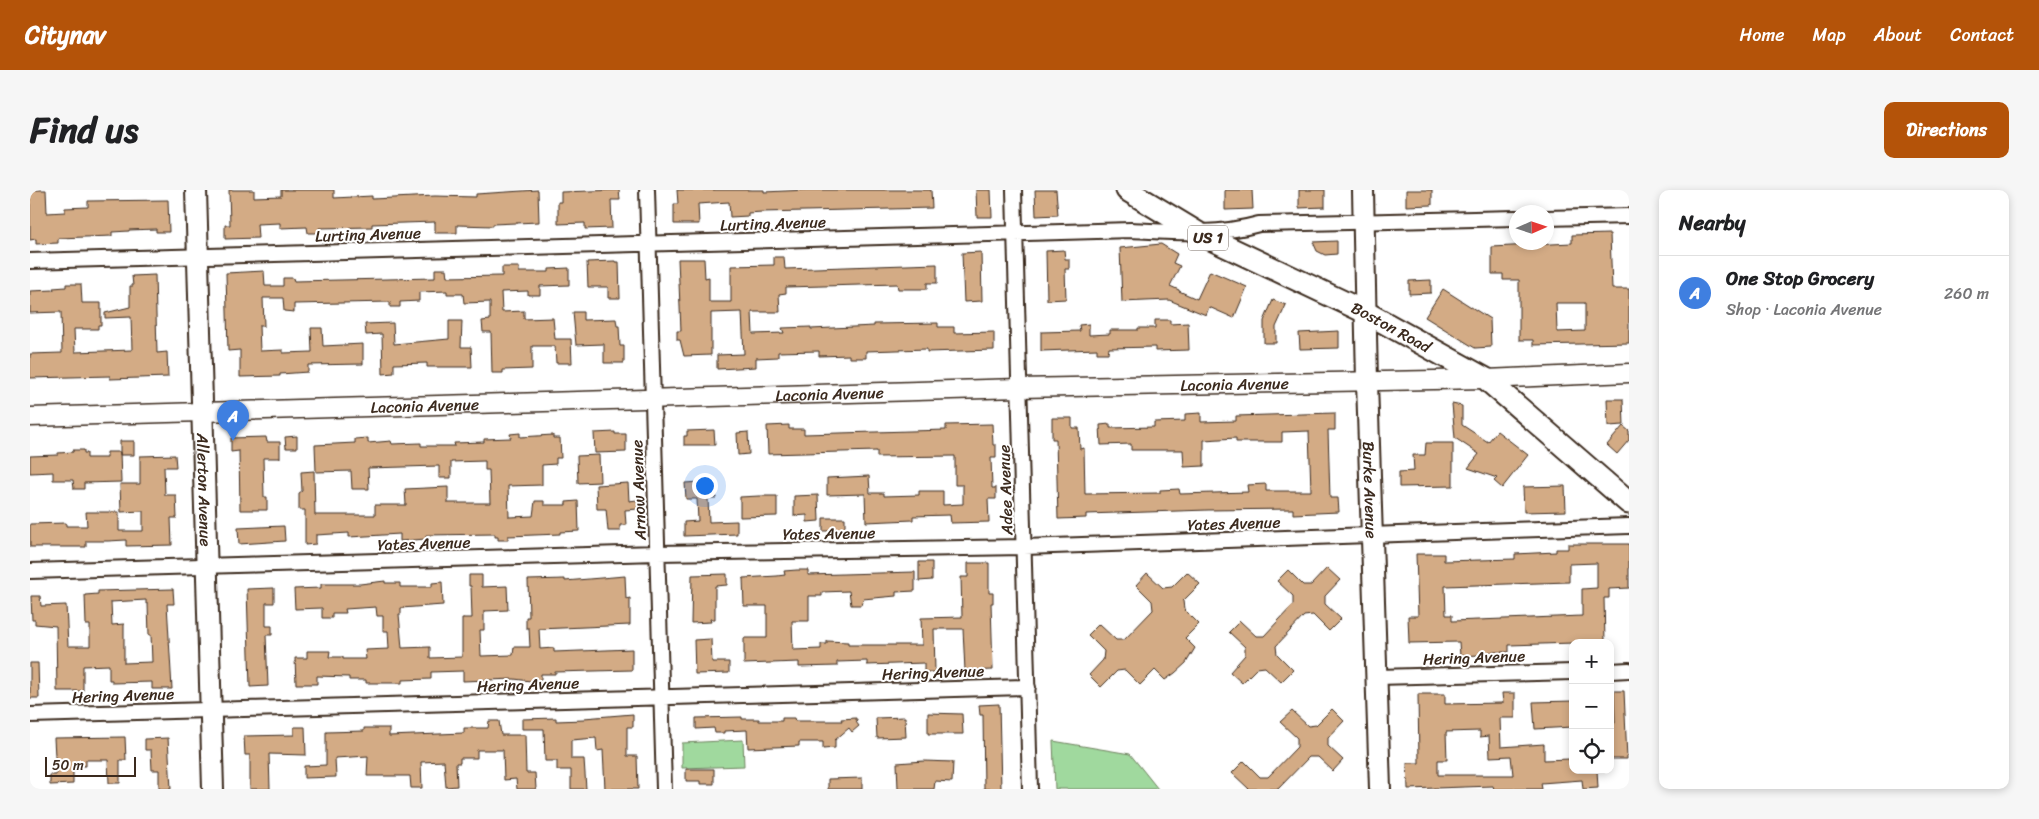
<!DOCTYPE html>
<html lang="en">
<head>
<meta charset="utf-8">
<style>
	:root { --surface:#fff; --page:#f6f6f6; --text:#202124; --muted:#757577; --line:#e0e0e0; --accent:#b45309 }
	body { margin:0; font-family:Sriracha,sans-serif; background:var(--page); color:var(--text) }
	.controls { position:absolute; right:15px; bottom:15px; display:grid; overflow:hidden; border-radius:10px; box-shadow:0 2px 8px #0003 }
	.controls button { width:45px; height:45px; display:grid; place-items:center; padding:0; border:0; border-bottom:1px solid var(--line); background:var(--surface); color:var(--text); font:25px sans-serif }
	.compass { position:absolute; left:1479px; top:15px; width:45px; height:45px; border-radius:50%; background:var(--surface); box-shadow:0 2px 8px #0003; rotate:87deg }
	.scale { position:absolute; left:15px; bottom:12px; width:91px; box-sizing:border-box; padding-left:5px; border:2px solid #3b2a1e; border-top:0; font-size:14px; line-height:18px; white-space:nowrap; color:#3b2a1e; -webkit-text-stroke:4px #fff; paint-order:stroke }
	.you { position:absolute; left:674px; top:295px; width:18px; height:18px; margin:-12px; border:4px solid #fff; border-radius:50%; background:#1a73e8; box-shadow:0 0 0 8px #1a73e833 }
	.badge { display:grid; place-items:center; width:32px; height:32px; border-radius:50%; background:var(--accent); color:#fff; font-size:16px; font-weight:700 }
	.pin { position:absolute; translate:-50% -41px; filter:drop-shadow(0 1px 2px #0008) }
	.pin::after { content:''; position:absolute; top:26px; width:18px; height:15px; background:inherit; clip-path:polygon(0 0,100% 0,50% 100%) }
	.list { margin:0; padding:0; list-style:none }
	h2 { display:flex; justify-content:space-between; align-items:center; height:65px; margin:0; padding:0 20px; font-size:21px }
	h2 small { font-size:16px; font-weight:400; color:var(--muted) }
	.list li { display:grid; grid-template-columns:32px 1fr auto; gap:15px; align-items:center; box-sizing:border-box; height:75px; padding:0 20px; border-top:1px solid var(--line) }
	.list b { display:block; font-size:19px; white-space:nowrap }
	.list p { margin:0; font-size:16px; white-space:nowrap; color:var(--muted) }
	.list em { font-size:16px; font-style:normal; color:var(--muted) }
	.icon { flex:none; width:28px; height:28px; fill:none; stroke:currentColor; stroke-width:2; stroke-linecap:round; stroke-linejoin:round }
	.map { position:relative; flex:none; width:1599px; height:599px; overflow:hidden; border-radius:10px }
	header { display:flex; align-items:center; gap:30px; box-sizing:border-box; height:70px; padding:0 25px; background:var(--accent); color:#fff }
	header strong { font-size:24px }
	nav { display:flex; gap:28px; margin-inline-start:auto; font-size:18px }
	.intro { display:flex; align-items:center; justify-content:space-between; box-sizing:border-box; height:120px; padding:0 30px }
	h1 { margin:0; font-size:35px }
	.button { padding:12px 22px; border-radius:10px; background:var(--accent); color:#fff; font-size:18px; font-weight:700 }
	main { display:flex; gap:30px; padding:0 30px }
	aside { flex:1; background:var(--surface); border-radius:10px; box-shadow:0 2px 8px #0003 }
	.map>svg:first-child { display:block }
	.green { fill:#a0d99e; stroke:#6e825e }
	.building { fill:#d3ab85; stroke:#3b2a1e; fill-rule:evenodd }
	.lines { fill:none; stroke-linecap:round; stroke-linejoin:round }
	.minor-casing { stroke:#3b2a1e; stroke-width:18 }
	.tertiary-casing { stroke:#3b2a1e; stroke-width:21 }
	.secondary-casing { stroke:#3b2a1e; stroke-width:24 }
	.primary-casing { stroke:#3b2a1e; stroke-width:25 }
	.minor { stroke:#fff; stroke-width:14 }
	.tertiary { stroke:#fff; stroke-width:18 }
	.secondary { stroke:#fff; stroke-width:20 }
	.primary { stroke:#fff; stroke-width:21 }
	.labels { text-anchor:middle; stroke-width:4; stroke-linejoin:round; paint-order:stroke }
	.shield { fill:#fff; stroke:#766a62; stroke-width:1 }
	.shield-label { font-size:15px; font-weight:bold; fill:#3b2a1e }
	.street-label { font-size:16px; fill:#3b2a1e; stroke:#fff }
</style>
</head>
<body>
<header>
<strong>Citynav</strong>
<nav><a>Home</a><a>Map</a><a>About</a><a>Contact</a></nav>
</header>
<div class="intro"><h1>Find us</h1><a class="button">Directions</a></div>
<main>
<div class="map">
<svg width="1599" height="599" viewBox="0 0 1599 599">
	<rect width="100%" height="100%" fill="#fff"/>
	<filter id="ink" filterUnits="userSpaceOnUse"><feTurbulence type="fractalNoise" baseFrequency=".02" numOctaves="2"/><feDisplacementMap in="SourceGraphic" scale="10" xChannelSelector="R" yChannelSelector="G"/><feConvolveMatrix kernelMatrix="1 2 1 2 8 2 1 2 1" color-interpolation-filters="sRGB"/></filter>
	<g filter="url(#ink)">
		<path class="green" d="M713 550 714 576 652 578V553Z
			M1023 551 1100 564 1128 599H1025Z"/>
		<path class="building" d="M0 0H16L17 23 35 22V18L58 17V11L138 10 139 42H126V39L99 40V41L82 42V46L28 48V53L6 54V49L0 50Z
			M199 0H224V7L251 6V0H304V8L342 6V9L405 6 446 7V4L508 0 509 32 463 34V36L427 35V43H405V32L342 34V37L289 38V43H278L277 37 250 38V33L227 34 228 48 195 49V35H200Z
			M589 0 590 10H581L582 38 555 39V33L528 34V12H531V2Z
			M647 0H734V2L777 0H901L902 18 732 22 718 23V26L700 27 699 12 668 14 669 34H644V14H648Z
			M946 0H961L962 27H947Z
			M1005 0H1026L1028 25 1006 26Z
			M1195 0H1222L1223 19 1195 20Z
			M1269 0H1295V17L1269 18Z
			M1376 0H1402V15L1376 16Z
			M1580 44 1582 99H1599V153L1503 155V150H1489V90H1473V84H1462V57L1542 53V45ZM1526 113H1555V141L1527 142Z
			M1307 51V64L1295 65 1287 61 1283 52Z
			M1131 54 1147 64 1143 73 1150 76 1140 96 1149 100V101L1167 109 1180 81 1217 97 1204 128 1179 117 1176 125 1139 110 1092 112 1090 58Z
			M1034 60 1035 69H1039V79H1035L1036 109 1017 110 1016 61Z
			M951 62 952 111 934 112 932 63Z
			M744 67H754L755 79 907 74V93H897V99H868L867 94 756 97V103L749 104 750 122H722L723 144 754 143 752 138 781 137V139L844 136V134L908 133V137H924V143L964 142V160L897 162V159L836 161V168H819V165L789 166V161L748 162V167L726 168V177L687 179V165L714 164 712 122 681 123V165L654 166 650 150H647V141H651L648 69H674L675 88 679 87V112H701V76L744 75Z
			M585 71V72H589L590 108H578V97H558L557 72Z
			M472 77H489V82H519V79L539 78V95L510 96V105H498V101L471 102 472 122 494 121V129L523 128 525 149H541L542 173H526L525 156H502V179L473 180V183H462L461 142H453L452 131 460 130V112L434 113 433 104H417V101L389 102V111L370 112V117H360V112L264 114V122L254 121 253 108H233L234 136H229L230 161 253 160V163L282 162 281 138H292L293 156 333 154V174L278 175V182L250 184V186L210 187V160L198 161 196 83 234 81 235 96H253V88H263L264 91 405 88V79H416L417 87 472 86Z
			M125 85 127 163 137 162 138 187 80 189V186L0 188V164L32 163 31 122 0 123V101L24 100 23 98 36 97V94H51L52 113H71V135H68V139H44L45 162 102 160 101 127 75 128V123L100 117V96H103L102 86Z
			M1401 90V103L1379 104V91Z
			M1413 99 1460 129 1461 157 1445 158 1395 127Z
			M1243 110 1256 115 1246 137V153H1234V131Z
			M543 122H553V130L586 129 587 136H589L590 156H594V173H574V154L546 155Z
			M1125 130H1140V134L1158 133 1159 160 1125 161V157L1079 158 1078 163H1067V159L1011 161V142L1050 141 1049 135 1059 134V145L1080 144V140H1108V138H1125Z
			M419 131H432L431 157H441L442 177H397V173L364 174V183L353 184 352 144 336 145 335 134 363 133 364 154 419 149Z
			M1309 141V158L1270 159 1269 143Z
			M1577 209H1593L1594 235 1578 236Z
			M1422 214 1432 216V235L1458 252 1467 241 1498 265 1472 298 1464 291 1467 288 1438 278 1449 264 1425 248Z
			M1171 223V232L1206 231V226L1305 223V240H1298L1300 308H1308L1309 322 1263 324V319L1178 320 1056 324V328L1028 329 1026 249H1022V228H1042V238H1049L1050 259 1054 258 1055 304 1130 303V300L1149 299 1150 304 1218 302 1217 295 1236 294V301H1281L1279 241 1252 242V252H1206V248L1174 250V276L1154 277 1153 260H1101V254L1071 255 1070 235 1080 234V238L1124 237V232L1155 231V224Z
			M962 234 963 255H966V268H961L962 298H966V309H958L959 332 921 333 920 325 883 326V330L836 332 835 304 797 305V288L839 286 840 303H854V306L889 305V301H913V315L933 314V295H925V266L847 267V261L738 264 737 236 759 235V239H774V244L916 240V235Z
			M1593 236 1599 241V250L1587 264 1577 255Z
			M684 240 685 255H654V246H657V241Z
			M585 242V244H596V262L565 263 564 243Z
			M718 242 719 264 708 265 707 243Z
			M490 243V247L523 245V248H530L531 268H526V274L512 275V295L478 296 479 327 503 326 505 311H514V315H536V312L548 311 549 341 530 342V344L478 346V350H468V347H465V344L396 345V349L370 351V344L319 347V343L286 345V354L275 355V320H269V303L272 301 271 282 284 281 285 325H345V315H376L375 299 418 297V313H460L459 280H455V271L421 272V288H409V276L338 278 339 299H322L321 281 286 282 285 255 325 253V249L338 248V253L361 251 362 254 391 253V256H425L424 253 454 252V249L481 248 480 244Z
			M267 246V258H256L255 247Z
			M236 247 237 252H250V268H233L234 307H237V320H210L209 261 201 262V248Z
			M90 251H104V265H90Z
			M1396 253H1423V296L1369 297V282L1384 281 1383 265H1395Z
			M43 260H54V263H57V268H77V262H90L91 292 54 293V299H44L43 290H23V282L0 283V266L28 265V263L43 262Z
			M145 265 146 277H134L135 305H146L147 328H141L142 355 96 356V350L78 351H56V357H0V334L36 333V336H57L56 322H89V341H113V321L91 322 90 294H110V266Z
			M569 265 570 292 548 293 547 266Z
			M686 291V308H678L679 332 707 331V344L654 346V332L668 331 667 309H656L655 293Z
			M598 293 599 311 607 310 608 319 595 320 596 335H590V341H578L576 319H567L566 295Z
			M1535 296 1536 321 1494 322 1493 297Z
			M788 305 789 331 777 332V325L764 326V306Z
			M729 306H747V326L710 327V307Z
			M793 328H815V341H793Z
			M254 336 255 351 209 354 208 338Z
			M1538 354H1599V398L1579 399V408H1574L1575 452 1479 455V462H1450V465L1430 466 1429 452 1379 453 1378 426H1388L1386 364H1414V371L1485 369V364L1526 362V359H1538ZM1567 373V398L1552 399V426L1422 431V425H1416L1415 396 1539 392V374Z
			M889 372H902V390L889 391Z
			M938 373H959V403H963V413H961L963 480 935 481 933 439H904L905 482H894V473L837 475V471L807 472V476L769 477V472L714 474V448H737V416H714L713 388 747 386 755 385 754 381 767 380H778V385L885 382V401L866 402V406L833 409 831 415H821L819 401 792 402V406H779V431H762L763 460 791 459V454H797V451L818 452V455H892L891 428 932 427 931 387H938Z
			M1297 378 1310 390 1295 406V414L1311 429 1299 441 1283 425 1274 426 1246 456 1247 464 1263 480 1251 492 1235 477 1227 478 1212 493 1200 482 1215 465V457L1199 442 1210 431 1226 446H1234L1263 415V406L1247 391 1258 380 1273 395H1281Z
			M1157 382 1170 394 1153 411 1154 419 1169 434 1155 448 1165 458 1156 473 1145 483 1135 490 1125 480 1110 495 1095 480 1087 481 1071 497 1059 485 1073 470 1074 461 1058 445 1069 434 1086 450H1094L1123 420 1122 411 1106 395 1117 383 1133 398 1142 397Z
			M697 384V395L685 396V429H680L681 432 661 433 662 385Z
			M439 385H452V397L477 396 478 420 454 421V440H450L451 466 483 465 484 457H500L499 438H496V427H499L498 390 535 389V391L595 386 596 409 600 408V435L509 439 510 459 524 458V462L602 459V480L525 482V484H511V490L501 491 484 489 433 491V481L401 482V489L372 490V493H336V490H319V487L287 486V494H266L265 468H277V461H300L299 467H313V469H336L335 460 359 459 358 441H353V426H347L346 417 315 419 316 423H302V428H292V418L265 419 264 399 291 398V394H330L355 391V393H370V397H402V393L412 392 413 415 371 418V424H369L372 458 400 457V468L432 467V428H442L441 396H439Z
			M244 398V413H236V436H242V445H236L238 496 220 497 217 399Z
			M143 399 144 414H137L142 499H122V492L82 493V490H79V475L53 476V501H27L26 436 5 434V430H2L1 406H10L11 416 36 415 38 456H60V435H56L55 405 68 404V401ZM116 410V414H118L119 445H121L122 472 94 473V434L82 435 81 412Z
			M681 449 682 472H699V483L665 484 664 450Z
			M0 473H8L9 508H0Z
			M1584 501H1594L1597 569H1580V536L1585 533Z
			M1472 503H1485V528H1470L1471 557 1514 554V570L1540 569 1541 580H1567L1568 598 1553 599 1552 590 1511 593 1512 599H1464L1463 596 1378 599 1377 573H1389L1388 504H1415V514L1473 513ZM1450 541V547L1459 546 1460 567 1481 566 1483 585H1408V570H1417L1416 542Z
			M1543 511V537L1505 539 1503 512Z
			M969 514 971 599H954L953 525H950L949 515Z
			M1302 519 1314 531 1298 548V556L1313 570 1303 581 1288 567H1279L1248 599H1219L1202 583 1214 571 1230 587H1238L1267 557V548L1250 532 1262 521 1278 536 1286 535Z
			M898 523 932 524 933 544H898Z
			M603 524V537H597V566H607L608 599H575L573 560 567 561 566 548 541 550V569H554L556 599H541V580H527V571H515L514 539H492V529L526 528V531L554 530V528Z
			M712 527V529H729V531H752V528H764L765 531H812L811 529 826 528V530H828L826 532 829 536 822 542 819 538 805 550V558L793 559V552H769V556L718 558 717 540 694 541V543H685L684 538 666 539V528Z
			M875 527 876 547 847 548 846 528Z
			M459 531H469L471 545H495L496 583H505L506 599H487L486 589 474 590 473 560H447V568H430V573H426L427 596 416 597 414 571 391 572 392 598H381L380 586H337L338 566 305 568 306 587 274 588V576L296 575V542L334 541V538H359V546L434 543V538H458Z
			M264 537H275L276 565 239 564 240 599H220V565H215L214 546 264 545Z
			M95 547 96 570H90V593H79L78 570H56V576H43V594L20 595V585H26L24 548Z
			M138 548 141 599H129V580H122L121 560H115V549Z
			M894 571 923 572 922 592 905 591 904 599H868L867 573Z
			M656 579H684V594H670V591H656Z
			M832 588V599H798V589Z"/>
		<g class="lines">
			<defs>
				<path id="minor" d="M617 0 634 599
					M984 0 1000 599
					M1516 28 1599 26
					M0 71 1101 40C1144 42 1186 46 1229 34L1486 28
					M0 381 627 363 994 357 1599 336
					M1580 481 1599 480
					M1347 487 1543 482
					M0 525 998 497"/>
				<g id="tertiary">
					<path id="s1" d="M0 227 989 198 1456 189 1599 183"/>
				</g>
				<g id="secondary">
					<path id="s2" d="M166 0 183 599"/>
					<path id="s3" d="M1333 0 1337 192 1350 599"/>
				</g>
				<g id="primary">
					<path id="s4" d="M1097 0 1168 43 1335 122 1456 189 1599 313"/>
				</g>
			</defs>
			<use href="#minor" class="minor-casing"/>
			<use href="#tertiary" class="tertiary-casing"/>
			<use href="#secondary" class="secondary-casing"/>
			<use href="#primary" class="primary-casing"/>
			<use href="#minor" class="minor"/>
			<use href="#tertiary" class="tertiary"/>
			<use href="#secondary" class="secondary"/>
			<use href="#primary" class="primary"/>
		</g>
	</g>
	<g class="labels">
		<rect class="shield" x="1158" y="35.5" width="40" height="25" rx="4"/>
		<g class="shield-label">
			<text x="1178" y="53">US 1</text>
		</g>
		<g class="street-label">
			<text transform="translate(743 33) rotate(-2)" y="6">Lurting Avenue</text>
			<text transform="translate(338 44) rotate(-2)" y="6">Lurting Avenue</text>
			<text dy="6" stroke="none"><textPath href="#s4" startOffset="298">Boston Road</textPath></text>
			<text dy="6" stroke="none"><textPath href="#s1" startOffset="1205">Laconia Avenue</textPath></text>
			<text dy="6" stroke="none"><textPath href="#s1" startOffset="800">Laconia Avenue</textPath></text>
			<text dy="6" stroke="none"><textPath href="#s1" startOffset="395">Laconia Avenue</textPath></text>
			<text dy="6" stroke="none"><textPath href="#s2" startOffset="300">Allerton Avenue</textPath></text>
			<text transform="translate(608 300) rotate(-92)" y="6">Arnow Avenue</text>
			<text transform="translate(975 300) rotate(-92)" y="6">Adee Avenue</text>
			<text dy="6" stroke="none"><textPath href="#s3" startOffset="300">Burke Avenue</textPath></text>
			<text transform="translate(1204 333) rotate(-2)" y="6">Yates Avenue</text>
			<text transform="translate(799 343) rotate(-1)" y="6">Yates Avenue</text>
			<text transform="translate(394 353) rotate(-2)" y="6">Yates Avenue</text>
			<text transform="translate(1444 467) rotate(-2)" y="6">Hering Avenue</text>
			<text transform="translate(903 482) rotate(-2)" y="6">Hering Avenue</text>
			<text transform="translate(498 494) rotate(-2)" y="6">Hering Avenue</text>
			<text transform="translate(93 505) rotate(-2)" y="6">Hering Avenue</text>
		</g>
	</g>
</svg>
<div class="controls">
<button>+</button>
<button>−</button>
<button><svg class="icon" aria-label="locate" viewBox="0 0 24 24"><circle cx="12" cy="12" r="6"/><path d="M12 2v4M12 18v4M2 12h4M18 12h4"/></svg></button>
</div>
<svg class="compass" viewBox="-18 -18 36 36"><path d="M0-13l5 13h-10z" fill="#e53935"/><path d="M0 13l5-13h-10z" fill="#757577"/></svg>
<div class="scale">50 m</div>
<div class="you"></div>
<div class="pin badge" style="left:203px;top:251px;background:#3f7fe0">A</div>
</div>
<aside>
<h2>Nearby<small></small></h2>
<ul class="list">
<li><span class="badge" style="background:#3f7fe0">A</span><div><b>One Stop Grocery</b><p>Shop · Laconia Avenue</p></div><em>260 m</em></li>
</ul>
</aside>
</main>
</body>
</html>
